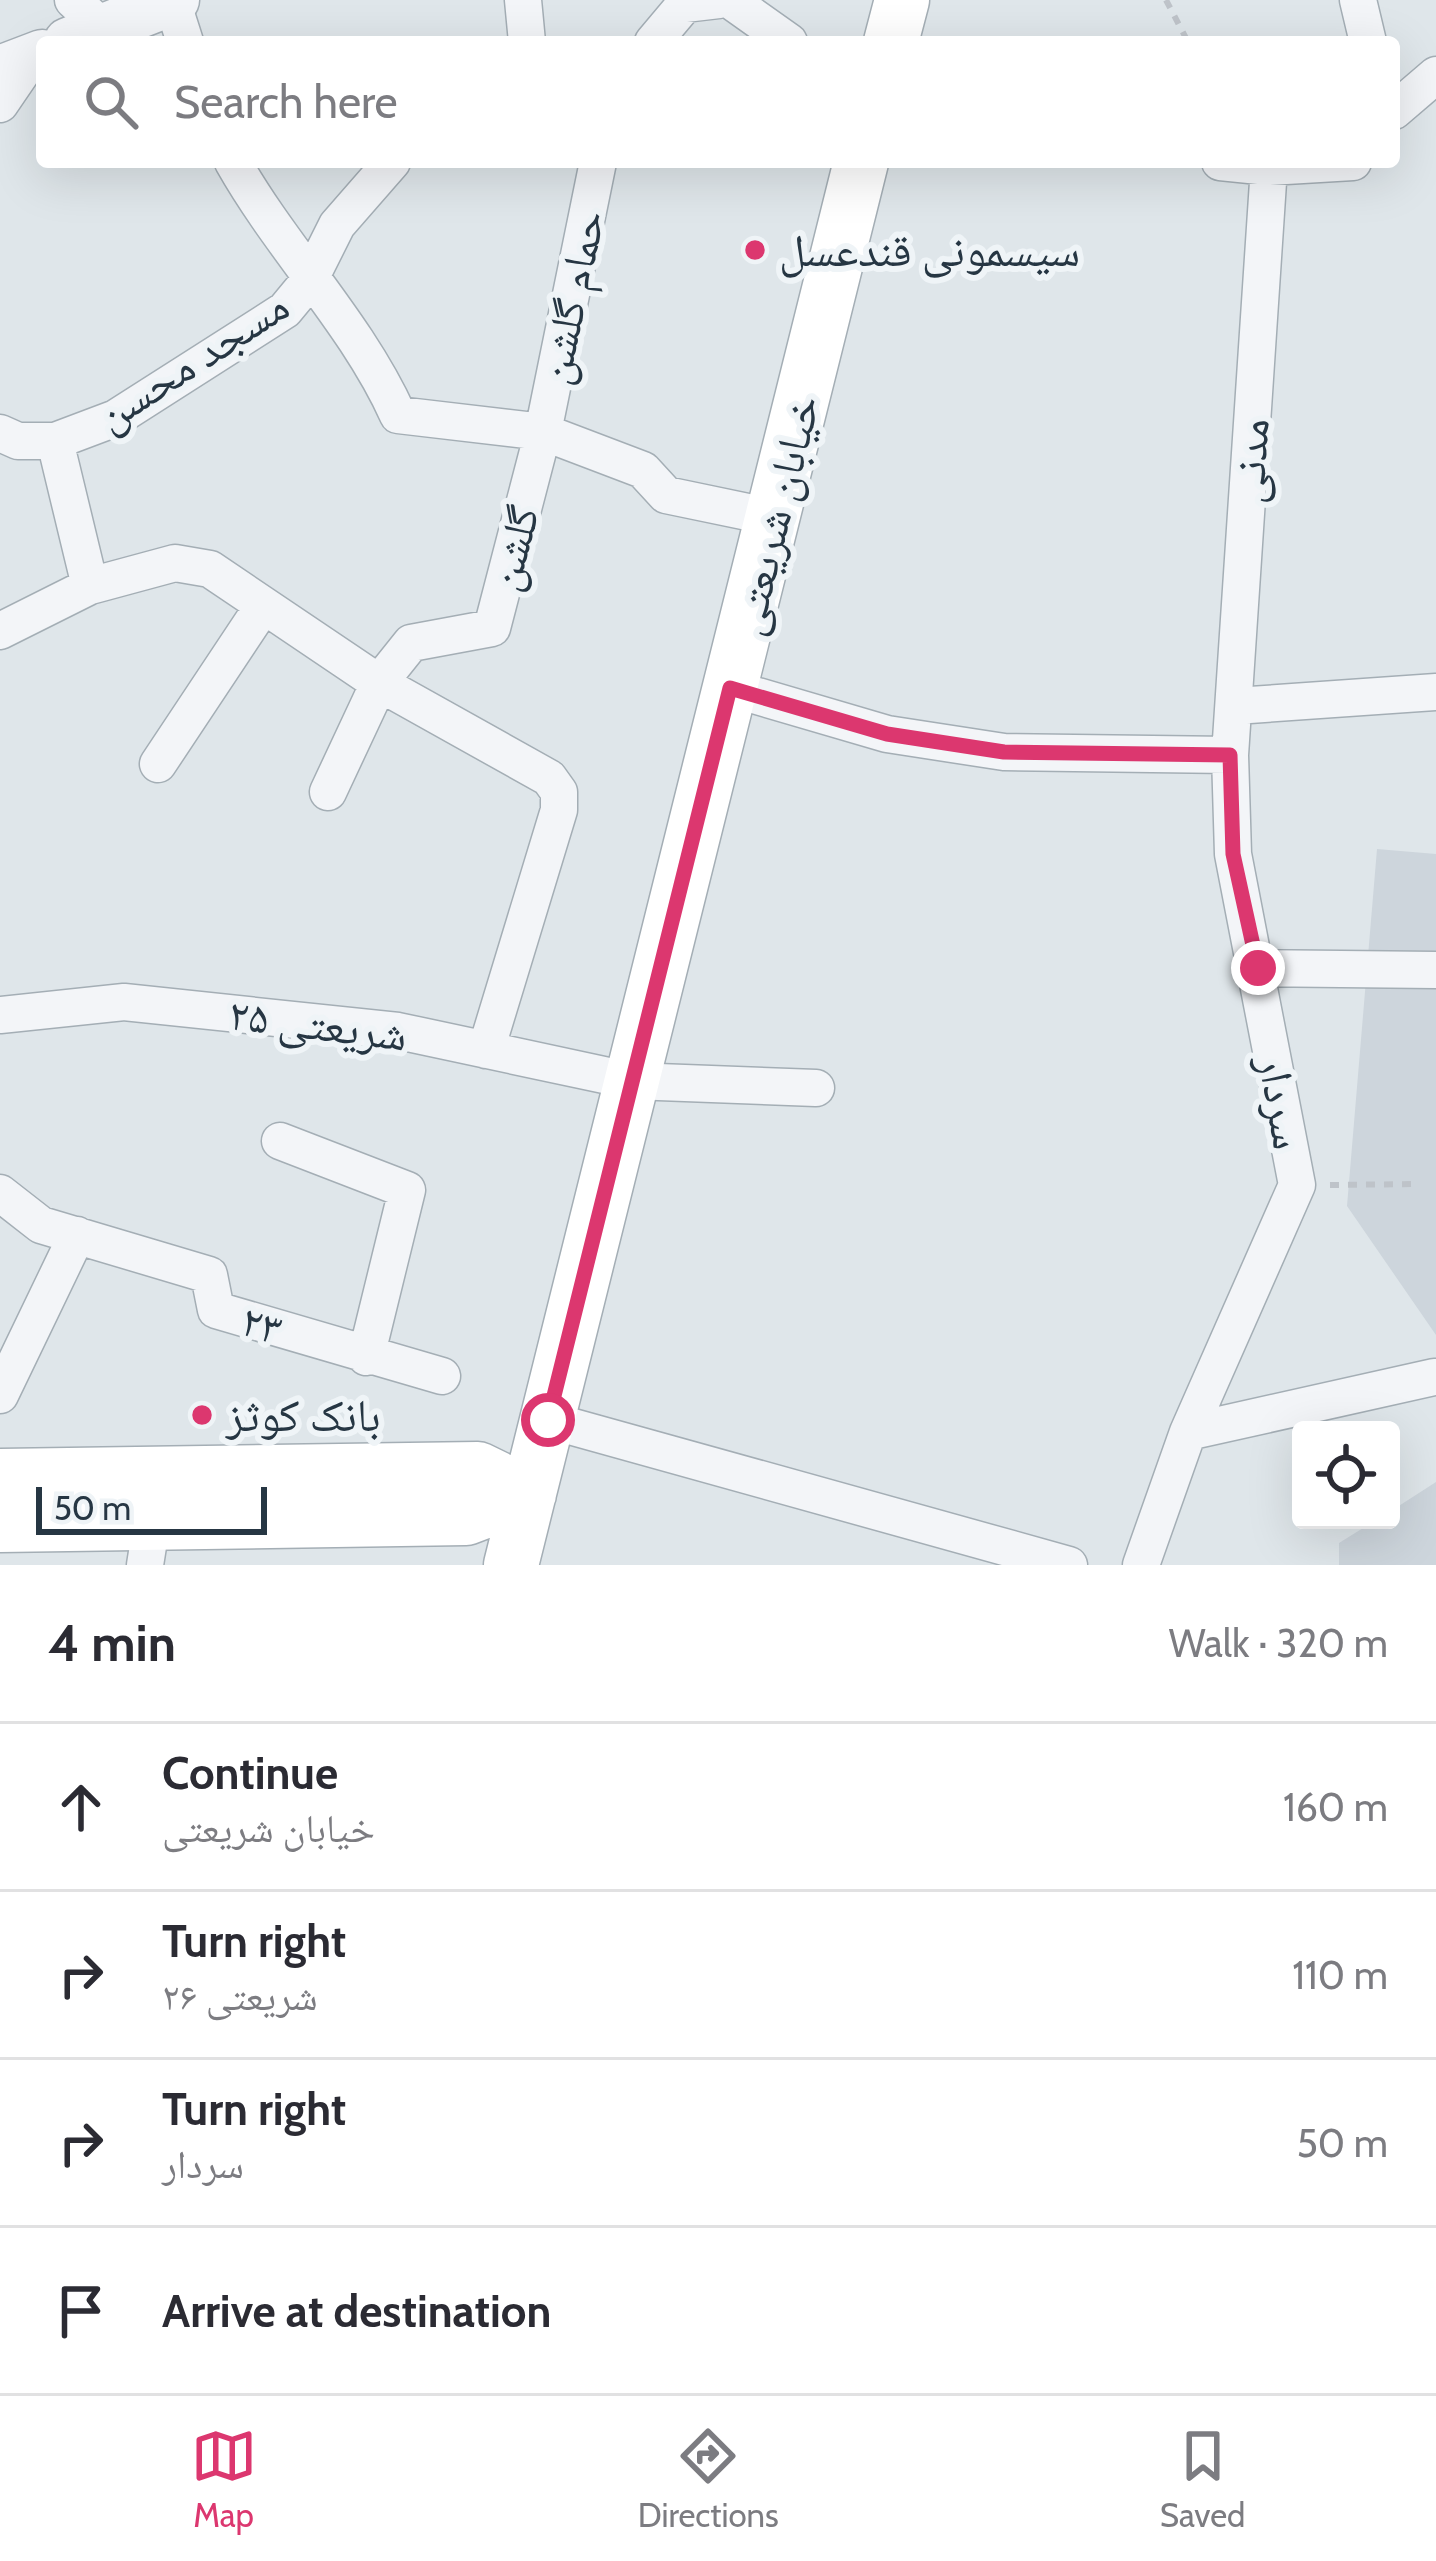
<!DOCTYPE html>
<html lang="en">
<head>
<meta charset="utf-8">
<style>
	:root { --surface:#fff; --page:#f7f7f7; --text:#2b2b33; --muted:#7c7c81; --line:#e1e1e2; --accent:#dc376f }
	body { margin:0; font-family:Cabin,"Noto Naskh Arabic",sans-serif; background:var(--page); color:var(--text) }
	.controls { position:absolute; right:36px; bottom:36px; display:grid; overflow:hidden; border-radius:12px; box-shadow:0 12px 48px #0002 }
	.controls button { width:108px; height:108px; display:grid; place-items:center; padding:0; border:0; border-bottom:3px solid var(--line); background:var(--surface); color:var(--text); font:60px sans-serif }
	.scale { position:absolute; left:36px; bottom:30px; width:231px; box-sizing:border-box; padding-left:12px; border:6px solid #263643; border-top:0; font-size:33px; line-height:42px; white-space:nowrap; color:#263643; -webkit-text-stroke:9px #eff4f7; paint-order:stroke }
	.stop { position:absolute; width:36px; height:36px; margin:-27px; border:9px solid #dc376f; border-radius:50%; background:#fff }
	.stop.end { background:#dc376f; border-color:#fff; box-shadow:0 3px 12px #0008 }
	.list { margin:0; padding:0; list-style:none }
	h2 { display:flex; justify-content:space-between; align-items:center; height:156px; margin:0; padding:0 48px; font-size:51px }
	h2 small { font-size:39px; font-weight:400; color:var(--muted) }
	.list li { display:grid; grid-template-columns:78px 1fr auto; gap:36px; align-items:center; box-sizing:border-box; height:168px; padding:0 48px; border-top:3px solid var(--line) }
	.list b { display:block; font-size:45px; white-space:nowrap }
	.list p { margin:0; font-size:39px; white-space:nowrap; color:var(--muted) }
	.list em { font-size:39px; font-style:normal; color:var(--muted) }
	.icon { flex:none; width:66px; height:66px; fill:none; stroke:currentColor; stroke-width:2; stroke-linecap:round; stroke-linejoin:round }
	.map { position:relative; flex:none; width:1436px; height:1565px; overflow:hidden }
	.search { position:absolute; background:var(--surface); box-shadow:0 12px 48px #0002; left:36px; right:36px; top:36px; height:132px; display:flex; align-items:center; gap:30px; box-sizing:border-box; padding:0 42px; border-radius:12px; color:var(--muted); font-size:45px }
	.sheet { height:828px; background:var(--surface) }
	nav { display:flex; justify-content:space-around; align-items:center; box-sizing:border-box; height:168px; border-top:3px solid var(--line); background:var(--surface); font-size:33px; color:var(--muted) }
	nav a { display:grid; justify-items:center; gap:6px }
	nav .on { color:var(--accent) }
	.map>svg:first-child { display:block }
	.built { fill:#cdd5dc }
	.lines { fill:none; stroke-linecap:round; stroke-linejoin:round }
	.minor-casing { stroke:#a4aeb5; stroke-width:39 }
	.tertiary-casing { stroke:#a4aeb5; stroke-width:51 }
	.secondary-casing { stroke:#a4aeb5; stroke-width:57 }
	.path { stroke:#bec3c9; stroke-width:6; stroke-dasharray:9 9; stroke-linecap:butt }
	.minor { stroke:#f3f5f8; stroke-width:36 }
	.tertiary { stroke:#f3f5f8; stroke-width:48 }
	.secondary { stroke:#fff; stroke-width:54 }
	.route { stroke:#dc376f; stroke-width:15 }
	.poi-dot { fill:#dc376f; stroke:#eff4f7; stroke-width:4.5 }
	.labels { text-anchor:middle; stroke-width:12; stroke-linejoin:round; paint-order:stroke }
	.poi-label { font-size:45px; fill:#263643; stroke:#eff4f7; text-anchor:start }
	.street-label { font-size:45px; fill:#263643; stroke:#eff4f7 }
</style>
</head>
<body>
<div class="map">
<svg width="1436" height="1565" viewBox="0 0 1436 1565">
	<rect width="100%" height="100%" fill="#dfe6ea"/>
	<path class="built" d="M1377 849 1436 854V1335L1347 1206Z
		M1436 1482V1565H1339V1543L1376 1520H1391V1511Z"/>
	<g class="lines">
		<defs>
			<path id="minor" d="M73 0 101 26
				M523 0 527 42
				M730 0 789 42
				M1358 0 1368 42
				M172 1 185 42
				M653 42 685 4 719 0
				M0 104 30 60
				M1394 111 1436 75
				M233 162C282 249 357 324 398 415L543 432 643 470 666 495 777 518
				M1220 162 1269 167 1353 162
				M0 433 18 441H55L116 418 285 310 309 281 337 225 392 162
				M90 586 175 563 210 569 379 683 549 778 559 792V810L486 1050
				M0 631 90 586 55 441
				M730 688 887 734 1004 752 1230 755
				M1235 706 1436 692
				M158 764 263 606
				M328 792 379 683 411 643 492 628 543 432 598 162
				M1258 968 1436 970
				M0 1015 124 1002 398 1031 632 1081 816 1088
				M280 1141 407 1190 366 1357
				M0 1193 41 1225 209 1275 216 1310 442 1376
				M0 1395 77 1235
				M548 1420 1069 1565
				M1188 1432 1434 1377
				M145 1565 152 1521
				M1141 1565 1188 1432 1297 1185 1233 854 1230 755 1269 167"/>
			<path id="tertiary" d="M68 42 175 0
				M0 70 42 54"/>
			<path id="secondary" d="M891 42 902 0
				M0 1476 478 1469 529 1494
				M0 1525 466 1518 529 1494
				M511 1565 861 162"/>
		</defs>
		<use href="#minor" class="minor-casing"/>
		<use href="#tertiary" class="tertiary-casing"/>
		<use href="#secondary" class="secondary-casing"/>
		<path class="path" d="M1166 0 1188 42
			M1330 1185 1420 1184"/>
		<use href="#minor" class="minor"/>
		<use href="#tertiary" class="tertiary"/>
		<use href="#secondary" class="secondary"/>
	</g>
	<g class="lines">
		<path class="route" d="M548 1420 730 688 887 734 1004 752 1230 755 1233 854 1258 968"/>
	</g>
	<g class="poi-dot">
		<circle cx="755" cy="250" r="12"/>
		<circle cx="202" cy="1415" r="12"/>
	</g>
	<g class="labels">
		<g class="poi-label">
			<text x="779" y="266">سیسمونی قندعسل</text>
			<text x="226" y="1431">بانک کوثز</text>
		</g>
		<g class="street-label">
			<text transform="translate(571 297) rotate(-78)" y="16">حمام گلشن</text>
			<text transform="translate(192 360) rotate(-33)" y="16">مسجد محسن</text>
			<text transform="translate(1250 461) rotate(-86)" y="16">مدنی</text>
			<text transform="translate(775 515) rotate(-76)" y="16">خیابان شریعتی</text>
			<text transform="translate(513 548) rotate(-75)" y="16">گلشن</text>
			<text transform="translate(318 1024) rotate(7)" y="16">شریعتی ۲۵</text>
			<text transform="translate(1282 1102) rotate(80)" y="16">سردار</text>
			<text transform="translate(262 1324) rotate(17)" y="16">۲۳</text>
		</g>
	</g>
</svg>
<div class="controls">
<button><svg class="icon" aria-label="locate" viewBox="0 0 24 24"><circle cx="12" cy="12" r="6"/><path d="M12 2v4M12 18v4M2 12h4M18 12h4"/></svg></button>
</div>
<div class="scale">50 m</div>
<div class="stop" style="left:548px;top:1420px"></div>
<div class="stop end" style="left:1258px;top:968px"></div>
<div class="search"><svg class="icon" aria-label="search" viewBox="0 0 24 24"><circle cx="10" cy="10" r="6"/><path d="M15 15l6 6"/></svg>Search here</div>
</div>
<section class="sheet">
<h2>4 min<small>Walk · 320 m</small></h2>
<ul class="list">
<li><svg class="icon" aria-label="ahead" viewBox="0 0 24 24"><path d="M12 20V5M6 11l6-6 6 6"/></svg><div><b>Continue</b><p>خیابان شریعتی</p></div><em>160 m</em></li>
<li><svg class="icon" aria-label="right" viewBox="0 0 24 24"><path d="M7 20v-9h11M14 6l5 5-5 5"/></svg><div><b>Turn right</b><p>شریعتی ۲۶</p></div><em>110 m</em></li>
<li><svg class="icon" aria-label="right" viewBox="0 0 24 24"><path d="M7 20v-9h11M14 6l5 5-5 5"/></svg><div><b>Turn right</b><p>سردار</p></div><em>50 m</em></li>
<li><svg class="icon" aria-label="arrive" viewBox="0 0 24 24"><path d="M6 21V4h12l-3 4 3 4H6"/></svg><div><b>Arrive at destination</b></div></li>
</ul>
</section>
<nav>
<a class="on"><svg class="icon" aria-label="map" viewBox="0 0 24 24"><path d="M3 6l6-2 6 2 6-2v14l-6 2-6-2-6 2zM9 4v14M15 6v14"/></svg>Map</a>
<a><svg class="icon" aria-label="directions" viewBox="0 0 24 24"><path d="M12 3l9 9-9 9-9-9zM9 14v-3h6M13 9l2 2-2 2"/></svg>Directions</a>
<a><svg class="icon" aria-label="saved" viewBox="0 0 24 24"><path d="M7 4h10v16l-5-4-5 4z"/></svg>Saved</a>
</nav>
</body>
</html>
